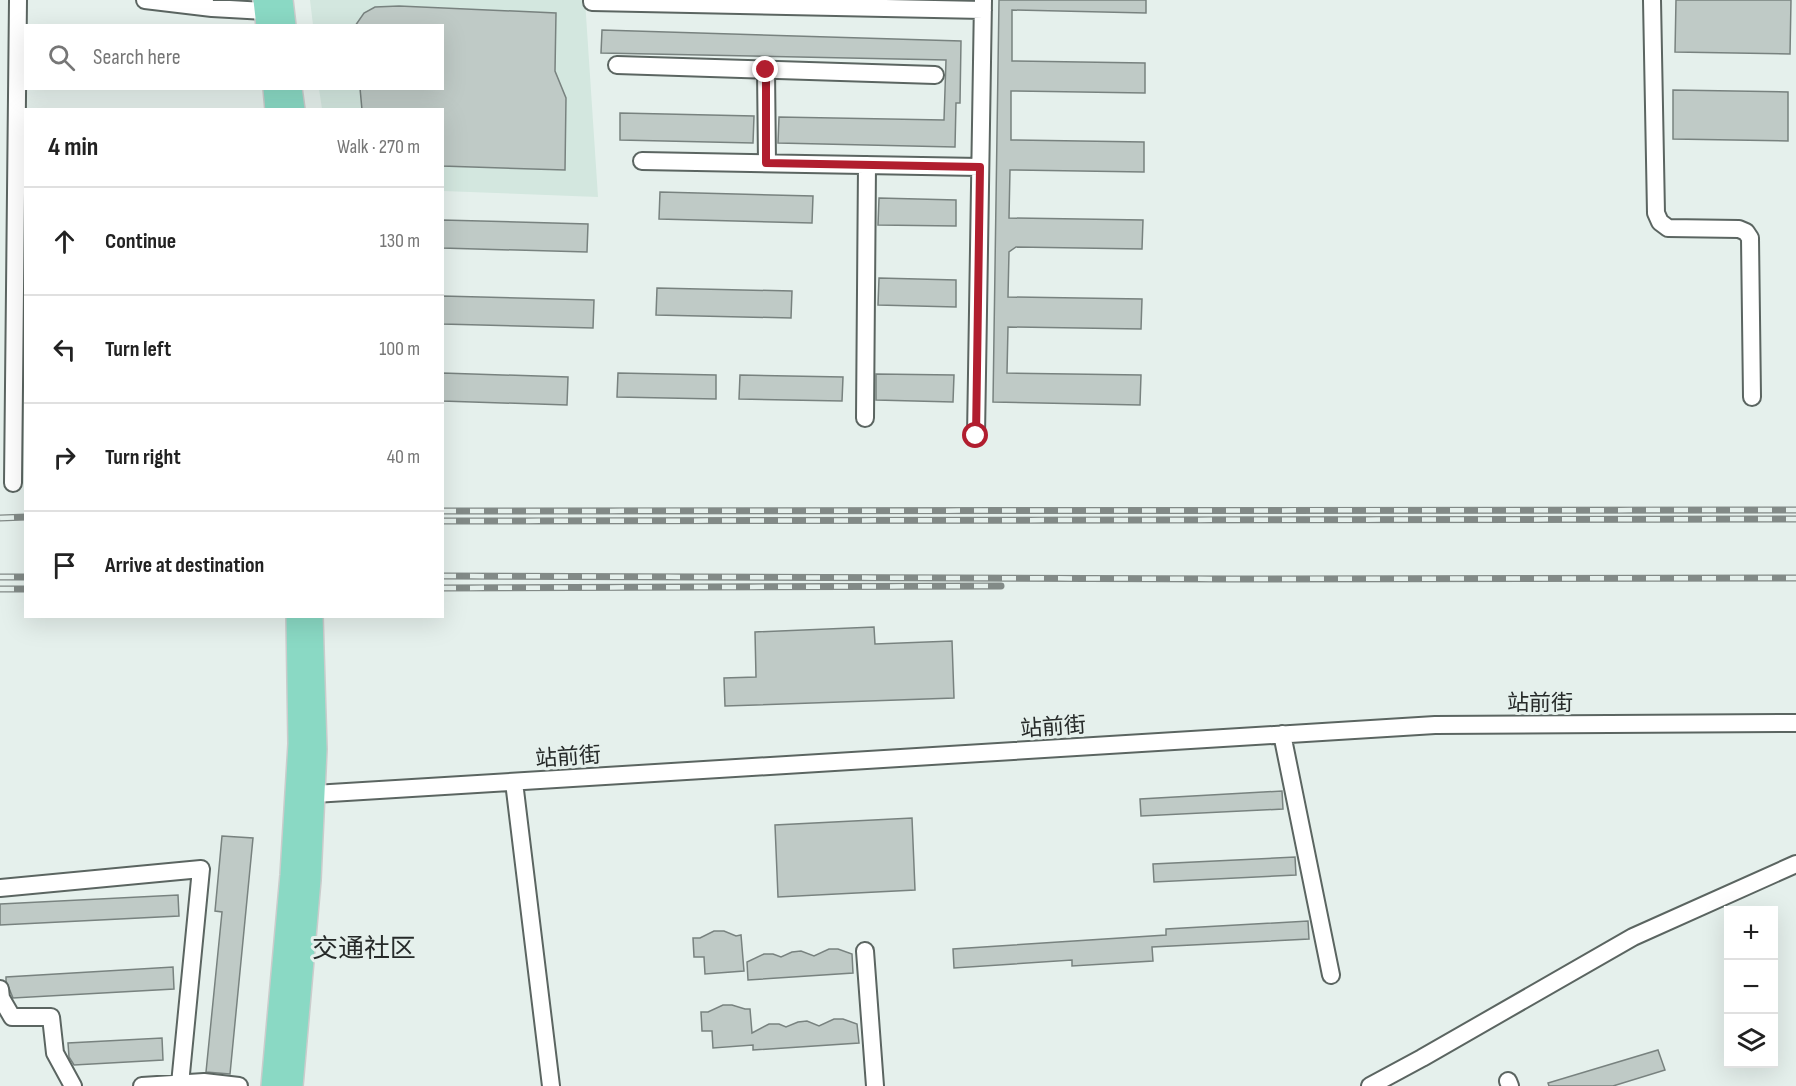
<!DOCTYPE html>
<html lang="en">
<head>
<meta charset="utf-8">
<style>
	:root { --surface:#fff; --page:#f2f2f2; --text:#222; --muted:#767676; --line:#e0e0e0 }
	body { margin:0; font-family:"Sofia Sans Condensed","Noto Sans SC",sans-serif; background:var(--page); color:var(--text) }
	.controls { position:absolute; right:18px; bottom:18px; display:grid; overflow:hidden; border-radius:0px; box-shadow:0 6px 24px #0002 }
	.controls button { width:54px; height:54px; display:grid; place-items:center; padding:0; border:0; border-bottom:2px solid var(--line); background:var(--surface); color:var(--text); font:30px sans-serif }
	.stop { position:absolute; width:18px; height:18px; margin:-14px; border:4px solid #b11e2f; border-radius:50%; background:#fff }
	.stop.end { background:#b11e2f; border-color:#fff; box-shadow:0 2px 6px #0008 }
	.list { margin:0; padding:0; list-style:none }
	h2 { display:flex; justify-content:space-between; align-items:center; height:78px; margin:0; padding:0 24px; font-size:26px }
	h2 small { font-size:20px; font-weight:400; color:var(--muted) }
	.list li { display:grid; grid-template-columns:39px 1fr auto; gap:18px; align-items:center; box-sizing:border-box; height:108px; padding:0 24px; border-top:2px solid var(--line) }
	.list b { display:block; font-size:22px; white-space:nowrap }
	.list em { font-size:20px; font-style:normal; color:var(--muted) }
	.icon { flex:none; width:33px; height:33px; fill:none; stroke:currentColor; stroke-width:2; stroke-linecap:round; stroke-linejoin:round }
	.map { position:relative; flex:none; width:1796px; height:1086px; overflow:hidden }
	.search { position:absolute; background:var(--surface); box-shadow:0 6px 24px #0002; left:24px; top:24px; width:420px; height:66px; display:flex; align-items:center; gap:15px; box-sizing:border-box; padding:0 21px; border-radius:0px; color:var(--muted); font-size:22px }
	.panel { position:absolute; background:var(--surface); box-shadow:0 6px 24px #0002; left:24px; top:108px; width:420px; height:510px; border-radius:0px }
	.map>svg:first-child { display:block }
	.built { fill:#d3e7df }
	.building { fill:#bfcac6; stroke:#78827f; stroke-width:1.5 }
	.lines { fill:none; stroke-linecap:round; stroke-linejoin:round }
	.minor-casing { stroke:#5b6561; stroke-width:20 }
	.major-casing { stroke:#cbcccc; stroke-width:24 }
	.minor { stroke:#fff; stroke-width:16 }
	.major { stroke:#8ad9c4; stroke-width:21 }
	.rail-casing { stroke:#828a87; stroke-width:7 }
	.rail { stroke:#e5f0ec; stroke-width:4.5; stroke-dasharray:14; stroke-linecap:butt }
	.route { stroke:#b11e2f; stroke-width:8 }
	.labels { text-anchor:middle; stroke-width:6; stroke-linejoin:round; paint-order:stroke }
	.street-label { font-size:22px; fill:#262a29; stroke:#e5f0ec }
	.quarter-label { font-size:26px; fill:#262a29; stroke:#e5f0ec }
</style>
</head>
<body>
<div class="map">
<svg width="1796" height="1086" viewBox="0 0 1796 1086">
	<rect width="100%" height="100%" fill="#e5f0ec"/>
	<path class="built" d="M310 0H585L598 197 443 191 442 110 322 109 319 89 442 88V26L313 25Z"/>
	<path class="building" d="M999 0H1146V13L1012 10V61L1145 63V93L1011 91V140L1144 142V172L1010 170 1009 218 1143 220 1142 249 1016 247 1009 252 1008 297 1142 299 1141 329 1008 327 1007 373 1141 375 1140 405 993 402Z
		M1676 0H1791L1790 54 1675 52Z
		M399 6 556 13 555 71 566 98 565 170 442 166V110H362L360 88H442V26H355L364 13 375 7Z
		M602 30 961 41 960 103H956L955 147 778 143 779 117 944 120 946 60 601 53Z
		M1673 90 1788 92V141L1673 139Z
		M620 113 754 116 753 143 620 140Z
		M660 192 813 196 812 223 659 219Z
		M879 198 956 200V226L878 225Z
		M442 220 588 224 587 252 442 248Z
		M879 278 956 280V307L878 305Z
		M657 288 792 291 791 318 656 315Z
		M442 296 594 300 593 328 442 324Z
		M442 373 568 377 567 405 442 401Z
		M618 373 716 375V399L617 397Z
		M876 374 954 375 953 402 876 400Z
		M740 375 843 377 842 401 739 399Z
		M874 627 875 644 952 641 954 698 725 706 724 678 756 677 755 632Z
		M1282 791 1283 809 1141 816 1140 799Z
		M912 818 915 890 778 897 775 825Z
		M222 836 253 838 230 1074 206 1072 222 912 215 911Z
		M1295 857 1296 875 1154 882 1153 864Z
		M178 895 179 916 0 925V904Z
		M1308 921 1309 939 1152 947 1153 961 1072 966V960L954 968 953 949 1166 935V929Z
		M714 931H724L736 936 741 935 744 971 705 974 704 957H694L693 938H700Z
		M829 949H838L852 954 853 973 748 980 747 962 764 954H773L781 957 792 952 801 951 814 956Z
		M173 967 174 989 13 998 6 981V977Z
		M723 1005H732L745 1009H750L752 1033 769 1024H779L786 1027 798 1022 807 1021 819 1026 834 1019H843L857 1024 859 1043 753 1050V1045L713 1048 712 1031H702L701 1012H708Z
		M162 1038 163 1060 74 1065 69 1057 68 1043Z
		M1658 1050 1665 1070 1613 1086H1549L1548 1083Z"/>
	<g class="lines">
		<defs>
			<path id="minor" d="M145 0 212 8 265 11
				M592 0V2L983 10
				M1652 0 1656 213 1660 222 1668 228 1739 229 1746 232 1750 238 1752 397
				M617 65 935 75
				M766 70 767 163
				M642 161 980 167
				M865 418 867 165
				M976 436 983 0
				M13 483 18 0
				M1282 734 1331 975
				M514 782 551 1086
				M314 794 1435 725 1796 723
				M0 888 201 869 180 1084
				M865 951 875 1086
				M0 989 1 998 12 1017H51L55 1053 73 1086
				M1508 1081 1510 1086
				M142 1086 204 1082 239 1086
				M1370 1086 1422 1058 1633 937 1796 864"/>
			<path id="major" d="M264 0 267 26
				M282 0 285 26
				M274 88 276 110
				M291 88 294 110
				M272 1086 291 875 299 744 297 616
				M292 1086 310 880 316 749 312 616"/>
		</defs>
		<use href="#minor" class="minor-casing"/>
		<use href="#major" class="major-casing"/>
		<use href="#minor" class="minor"/>
		<use href="#major" class="major"/>
		<defs>
			<path id="rail" d="M442 511 1796 510
				M0 518 26 517
				M442 521 1796 519
				M442 576 1232 579 1796 578
				M0 577H26
				M442 588 1001 586
				M0 589H26"/>
		</defs>
		<use href="#rail" class="rail-casing"/>
		<use href="#rail" class="rail"/>
	</g>
	<g class="lines">
		<path class="route" d="M766 70V163L980 167 976 436"/>
	</g>
	<g class="labels">
		<g class="street-label">
			<text x="1540" y="710">站前街</text>
			<text transform="translate(1053 726) rotate(-4)" y="8">站前街</text>
			<text transform="translate(568 756) rotate(-4)" y="8">站前街</text>
		</g>
		<g class="quarter-label">
			<text x="364" y="957">交通社区</text>
		</g>
	</g>
</svg>
<div class="controls">
<button>+</button>
<button>−</button>
<button><svg class="icon" aria-label="layers" viewBox="0 0 24 24"><path d="M12 4l9 5-9 5-9-5zM3 14l9 5 9-5"/></svg></button>
</div>
<div class="stop" style="left:976px;top:436px"></div>
<div class="stop end" style="left:766px;top:70px"></div>
<div class="search"><svg class="icon" aria-label="search" viewBox="0 0 24 24"><circle cx="10" cy="10" r="6"/><path d="M15 15l6 6"/></svg>Search here</div>
<section class="panel">
<h2>4 min<small>Walk · 270 m</small></h2>
<ul class="list">
<li><svg class="icon" aria-label="ahead" viewBox="0 0 24 24"><path d="M12 20V5M6 11l6-6 6 6"/></svg><div><b>Continue</b></div><em>130 m</em></li>
<li><svg class="icon" aria-label="left" viewBox="0 0 24 24"><path d="M17 20v-9H6M10 6l-5 5 5 5"/></svg><div><b>Turn left</b></div><em>100 m</em></li>
<li><svg class="icon" aria-label="right" viewBox="0 0 24 24"><path d="M7 20v-9h11M14 6l5 5-5 5"/></svg><div><b>Turn right</b></div><em>40 m</em></li>
<li><svg class="icon" aria-label="arrive" viewBox="0 0 24 24"><path d="M6 21V4h12l-3 4 3 4H6"/></svg><div><b>Arrive at destination</b></div></li>
</ul>
</section>
</div>
</body>
</html>
